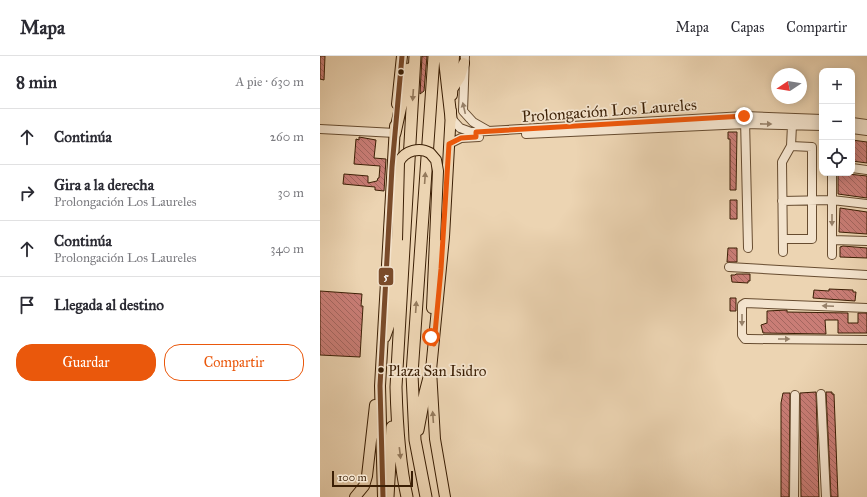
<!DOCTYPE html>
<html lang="es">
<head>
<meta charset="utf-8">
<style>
	:root { --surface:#fff; --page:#f2f2f3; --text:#2b2b33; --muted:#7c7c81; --line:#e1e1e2; --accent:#ea580c }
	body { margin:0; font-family:"IM FELL Great Primer",serif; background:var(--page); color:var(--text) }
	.controls { position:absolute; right:12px; top:12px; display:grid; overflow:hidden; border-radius:8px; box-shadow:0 2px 10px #0003 }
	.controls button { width:36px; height:36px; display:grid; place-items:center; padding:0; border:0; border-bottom:1px solid var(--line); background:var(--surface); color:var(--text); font:20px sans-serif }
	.compass { position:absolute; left:451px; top:12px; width:36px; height:36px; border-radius:50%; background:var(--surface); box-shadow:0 2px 10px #0003; rotate:258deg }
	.scale { position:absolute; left:12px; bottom:10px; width:81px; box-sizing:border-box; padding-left:4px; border:2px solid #3b1f05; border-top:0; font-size:11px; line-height:14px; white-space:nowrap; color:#3b1f05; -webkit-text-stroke:3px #f3e3cd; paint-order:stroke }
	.stop { position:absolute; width:12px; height:12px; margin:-9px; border:3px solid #ea580c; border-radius:50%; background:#fff }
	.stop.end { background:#ea580c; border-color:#fff; box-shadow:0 1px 4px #0008 }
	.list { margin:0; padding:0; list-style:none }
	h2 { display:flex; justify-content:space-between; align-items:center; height:52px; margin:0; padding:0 16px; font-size:17px }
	h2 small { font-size:13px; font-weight:400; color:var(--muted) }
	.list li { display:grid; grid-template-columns:26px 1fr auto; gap:12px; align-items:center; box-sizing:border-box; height:56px; padding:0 16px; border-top:1px solid var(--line) }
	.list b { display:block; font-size:15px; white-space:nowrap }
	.list p { margin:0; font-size:13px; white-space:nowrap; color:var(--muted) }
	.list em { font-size:13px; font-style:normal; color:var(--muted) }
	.actions { display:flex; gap:8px; padding:12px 16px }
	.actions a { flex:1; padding:9px 0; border:1px solid var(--accent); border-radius:16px; text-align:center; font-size:14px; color:var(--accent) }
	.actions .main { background:var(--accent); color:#fff }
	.icon { flex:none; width:22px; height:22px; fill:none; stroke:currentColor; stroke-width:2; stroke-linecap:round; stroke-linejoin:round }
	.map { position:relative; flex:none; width:547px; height:441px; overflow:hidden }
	header { display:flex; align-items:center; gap:24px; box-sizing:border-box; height:56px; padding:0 20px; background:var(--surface); border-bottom:1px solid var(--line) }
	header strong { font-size:19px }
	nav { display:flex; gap:22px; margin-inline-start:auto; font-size:14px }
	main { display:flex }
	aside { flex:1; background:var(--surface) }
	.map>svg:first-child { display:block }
	.building { fill:url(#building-back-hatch); stroke:#3b1f05 }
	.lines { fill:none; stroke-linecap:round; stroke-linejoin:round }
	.minor-casing { stroke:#674c30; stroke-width:10 }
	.major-casing { stroke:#3b1f05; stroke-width:12 }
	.highway-casing { stroke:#3b1f05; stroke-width:13 }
	.minor { stroke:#f3e3cd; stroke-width:8 }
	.major { stroke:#ecd4b2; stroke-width:10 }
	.highway { stroke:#ecd4b2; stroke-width:11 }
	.major-bridge-casing { stroke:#3b1f05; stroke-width:12; stroke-linecap:butt }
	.major-bridge { stroke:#ecd4b2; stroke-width:10 }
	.bus-1-casing { stroke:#f3e3cd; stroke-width:8 }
	.bus-1 { stroke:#7a4b2a; stroke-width:5 }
	.oneway { fill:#947a5c }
	.oneway2 { fill:#978169 }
	.route { stroke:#ea580c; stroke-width:5 }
	.bus-dot { fill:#3b1f05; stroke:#f3e3cd; stroke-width:1.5 }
	.labels { text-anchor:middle; stroke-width:3.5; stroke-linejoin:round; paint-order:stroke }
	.bus-label { font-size:15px; fill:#3b1f05; stroke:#f3e3cd; text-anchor:start }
	.street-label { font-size:16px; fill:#3b1f05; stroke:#f3e3cd }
	.line-badge { stroke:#f3e3cd; stroke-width:1.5 }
	.badge-label { font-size:11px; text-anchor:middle; font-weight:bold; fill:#fff }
</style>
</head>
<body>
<header>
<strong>Mapa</strong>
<nav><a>Mapa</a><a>Capas</a><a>Compartir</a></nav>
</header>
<main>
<aside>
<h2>8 min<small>A pie · 630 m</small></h2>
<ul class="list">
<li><svg class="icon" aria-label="ahead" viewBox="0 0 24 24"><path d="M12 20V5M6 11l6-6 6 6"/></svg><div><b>Continúa</b></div><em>260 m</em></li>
<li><svg class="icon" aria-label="right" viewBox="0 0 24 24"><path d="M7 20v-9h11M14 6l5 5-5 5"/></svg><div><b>Gira a la derecha</b><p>Prolongación Los Laureles</p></div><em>30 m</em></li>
<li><svg class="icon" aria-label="ahead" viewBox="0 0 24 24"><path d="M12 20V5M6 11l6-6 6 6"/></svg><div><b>Continúa</b><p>Prolongación Los Laureles</p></div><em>340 m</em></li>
<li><svg class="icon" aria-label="arrive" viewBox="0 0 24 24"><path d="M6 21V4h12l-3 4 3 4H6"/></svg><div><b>Llegada al destino</b></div></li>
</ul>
<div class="actions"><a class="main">Guardar</a><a>Compartir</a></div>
</aside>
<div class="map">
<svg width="547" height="441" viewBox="0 0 547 441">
	<defs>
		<pattern id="building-back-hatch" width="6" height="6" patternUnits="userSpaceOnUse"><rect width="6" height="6" fill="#c97d76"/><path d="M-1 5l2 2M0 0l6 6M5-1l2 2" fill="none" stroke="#a4665f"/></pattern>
	</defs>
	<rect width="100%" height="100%" fill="#ecd4b2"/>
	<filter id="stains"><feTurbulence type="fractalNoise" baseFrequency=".005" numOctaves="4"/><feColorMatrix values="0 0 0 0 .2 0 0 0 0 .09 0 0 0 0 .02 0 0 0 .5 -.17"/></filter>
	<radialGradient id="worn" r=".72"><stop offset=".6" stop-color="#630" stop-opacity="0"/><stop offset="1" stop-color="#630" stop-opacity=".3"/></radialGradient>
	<path class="building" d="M0 0H5L4 24 0 23Z
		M102 0H107L104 35 100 38Z
		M408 76H417L416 134H410V83H408Z
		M39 81 56 84 54 102 66 103 64 135 55 134V131L23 128 24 118 48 120V127L57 125 58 122H59L60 110 34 108 36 83 39 84Z
		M532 84 547 86V107L532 105Z
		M518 117 547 120V142L518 138Z
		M410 144H417V163H410Z
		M520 152 547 156V178L519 176Z
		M523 190 547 192V202L520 201V191Z
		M408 192H417V206H407Z
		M416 218H430V225H428V227L412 226 411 219H415Z
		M509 233 533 234V236H536L535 245 493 242 494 234 509 235Z
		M0 235 42 238 41 250H43L40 301 0 299Z
		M410 242H416V255H410Z
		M467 254V256L528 257V267H538V257H547V277H518V264H505L506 278 443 277 441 269 447 267V255Z
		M496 336 499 441H481L480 337Z
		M506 336H512V338H514L518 441H511Z
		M463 337H470L469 441H461V347Z"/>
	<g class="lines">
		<defs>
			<path id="minor" d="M145 0 143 55 153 66 167 74
				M131 62 140 72 151 76 424 60 502 63
				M425 63 428 192
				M532 66 547 68
				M0 73 75 77
				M532 73 547 75
				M206 78 426 68 502 70
				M129 88 141 82 159 81
				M532 112 547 114
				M512 117V199
				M462 145 512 144 547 148
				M463 183H492V91L471 90
				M512 184 547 185
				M463 196 462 106 471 90 472 69
				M409 211 547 219
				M547 252 425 247 422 249V279L425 283H429L547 284
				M501 338 506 441
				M474 441 475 339"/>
			<path id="major" d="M133 32 140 21 144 7
				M132 39 134 0
				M77 48 82 0
				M112 252 115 184
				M65 281 71 264 77 184
				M35 441 44 430 47 420 55 349
				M63 441 60 330 75 70
				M125 441 115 383 111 314 124 181 131 55"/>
			<path id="highway" d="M124 0 131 62
				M75 77 89 13
				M98 374 105 337 111 314
				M68 441 72 371
				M87 441C79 405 77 368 76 331L95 0
				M106 441 95 384 92 318 114 0"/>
		</defs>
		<use href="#minor" class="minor-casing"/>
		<use href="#major" class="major-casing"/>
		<use href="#highway" class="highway-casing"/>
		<use href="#minor" class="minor"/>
		<use href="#major" class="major"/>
		<use href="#highway" class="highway"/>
		<defs>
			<path id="major-bridge" d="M77 184 79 106C85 94 100 91 110 97L116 104 118 115 115 184"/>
		</defs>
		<use href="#major-bridge" class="major-bridge-casing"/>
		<use href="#major-bridge" class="major-bridge"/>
		<defs>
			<path id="bus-1" d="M63 441 60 330 72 111 82 0"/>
		</defs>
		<use href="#bus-1" class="bus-1-casing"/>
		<use href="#bus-1" class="bus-1"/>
	</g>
	<defs><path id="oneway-solid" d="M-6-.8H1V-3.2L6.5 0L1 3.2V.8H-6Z"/></defs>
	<g class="oneway">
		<use href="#oneway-solid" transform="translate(93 39) rotate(94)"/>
		<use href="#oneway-solid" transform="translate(105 122) rotate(-86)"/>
		<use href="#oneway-solid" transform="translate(96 251) rotate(-86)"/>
		<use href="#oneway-solid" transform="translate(113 361) rotate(-94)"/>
		<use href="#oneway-solid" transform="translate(80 397) rotate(83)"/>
	</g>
	<g class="oneway2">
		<use href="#oneway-solid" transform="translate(144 52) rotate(-103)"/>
		<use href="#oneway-solid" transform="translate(446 68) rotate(1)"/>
		<use href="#oneway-solid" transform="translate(512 164) rotate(90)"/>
		<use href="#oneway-solid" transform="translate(508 250) rotate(-177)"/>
		<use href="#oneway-solid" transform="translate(422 264) rotate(90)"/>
		<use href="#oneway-solid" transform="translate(464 283)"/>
	</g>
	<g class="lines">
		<path class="route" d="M111 281 114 288 121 213 129 88 141 82 156 81V76L424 60"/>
	</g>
	<g class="bus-dot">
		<circle cx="81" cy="16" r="3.5"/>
		<circle cx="61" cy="314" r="3.5"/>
	</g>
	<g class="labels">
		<g class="bus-label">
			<text x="68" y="320">Plaza San Isidro</text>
		</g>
		<g class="street-label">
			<text transform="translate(289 54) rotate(-4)" y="6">Prolongación Los Laureles</text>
		</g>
	</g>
	<rect class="line-badge" x="58" y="211" width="16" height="19" rx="4" fill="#7a4b2a"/>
	<g class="badge-label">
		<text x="66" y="224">5</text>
	</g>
	<rect width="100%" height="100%" filter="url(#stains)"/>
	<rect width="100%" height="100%" fill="url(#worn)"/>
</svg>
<div class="controls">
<button>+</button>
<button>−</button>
<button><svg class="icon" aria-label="locate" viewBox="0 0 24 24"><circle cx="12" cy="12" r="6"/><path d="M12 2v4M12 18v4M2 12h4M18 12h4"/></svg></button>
</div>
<svg class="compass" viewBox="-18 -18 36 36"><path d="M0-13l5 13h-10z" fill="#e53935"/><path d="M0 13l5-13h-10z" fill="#7c7c81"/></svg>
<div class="scale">100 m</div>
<div class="stop" style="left:111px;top:281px"></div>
<div class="stop end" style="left:424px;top:60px"></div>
</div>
</main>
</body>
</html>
